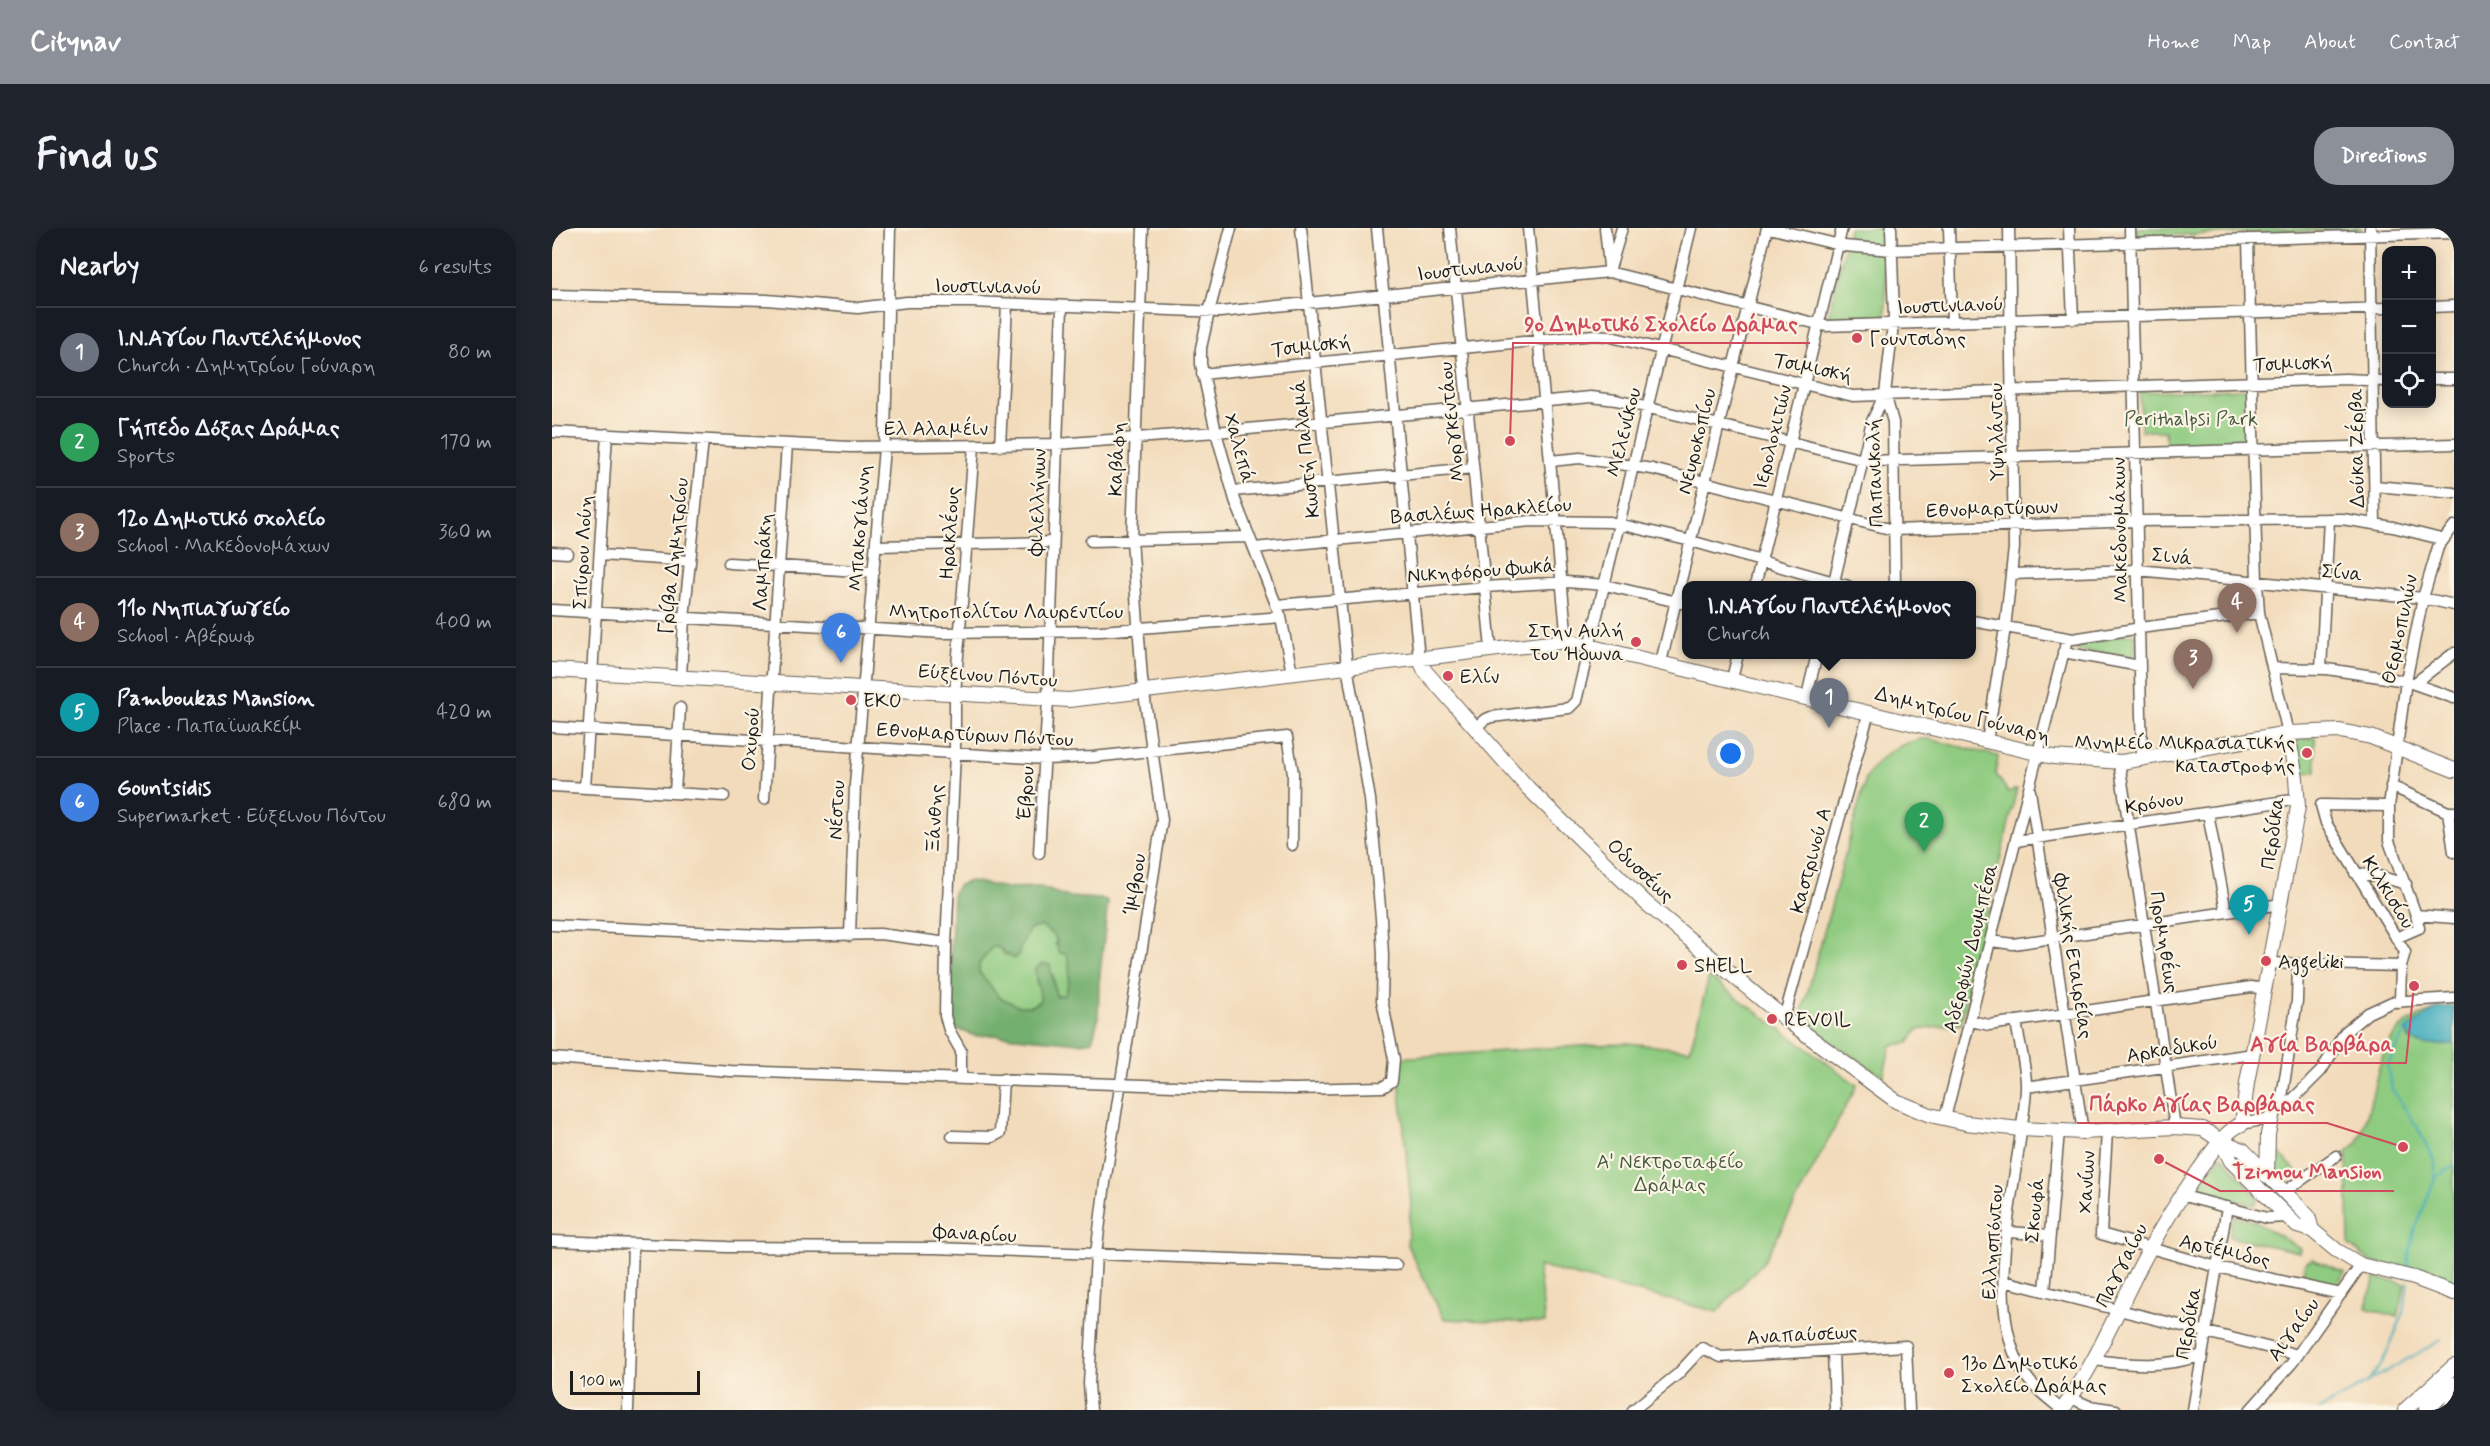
<!DOCTYPE html>
<html lang="en">
<head>
<meta charset="utf-8">
<style>
	:root { --surface:#171b24; --page:#20242c; --text:#f1f3f6; --muted:#9ea1a6; --line:#363941; --accent:#8c9099 }
	body { margin:0; font-family:Mynerve,sans-serif; background:var(--page); color:var(--text) }
	.controls { position:absolute; right:18px; top:18px; display:grid; overflow:hidden; border-radius:12px; box-shadow:0 3px 15px #0003 }
	.controls button { width:54px; height:54px; display:grid; place-items:center; padding:0; border:0; border-bottom:2px solid var(--line); background:var(--surface); color:var(--text); font:30px sans-serif }
	.scale { position:absolute; left:18px; bottom:15px; width:130px; box-sizing:border-box; padding-left:6px; border:3px solid #1c1c1c; border-top:0; font-size:16px; line-height:21px; white-space:nowrap; color:#1c1c1c; -webkit-text-stroke:4px #fcf5e5; paint-order:stroke }
	.you { position:absolute; left:1179px; top:526px; width:21px; height:21px; margin:-15px; border:4px solid #fff; border-radius:50%; background:#1a73e8; box-shadow:0 0 0 9px #1a73e833 }
	.badge { display:grid; place-items:center; width:39px; height:39px; border-radius:50%; background:var(--accent); color:#fff; font-size:20px; font-weight:700 }
	.pin { position:absolute; translate:-50% -50px; filter:drop-shadow(0 2px 3px #0008) }
	.pin::after { content:''; position:absolute; top:32px; width:21px; height:18px; background:inherit; clip-path:polygon(0 0,100% 0,50% 100%) }
	.popup { position:absolute; left:1130px; top:353px; width:294px; height:78px; box-sizing:border-box; display:grid; place-content:center; border-radius:12px; background:var(--surface); filter:drop-shadow(0 2px 4px #0005); font-size:20px; white-space:nowrap; color:var(--muted) }
	.popup b { font-size:22px; color:var(--text) }
	.popup::after { content:''; position:absolute; left:50%; top:100%; margin-left:-12px; border:12px solid transparent; border-top-color:var(--surface) }
	.list { margin:0; padding:0; list-style:none }
	h2 { display:flex; justify-content:space-between; align-items:center; height:78px; margin:0; padding:0 24px; font-size:26px }
	h2 small { font-size:20px; font-weight:400; color:var(--muted) }
	.list li { display:grid; grid-template-columns:39px 1fr auto; gap:18px; align-items:center; box-sizing:border-box; height:90px; padding:0 24px; border-top:2px solid var(--line) }
	.list b { display:block; font-size:22px; white-space:nowrap }
	.list p { margin:0; font-size:20px; white-space:nowrap; color:var(--muted) }
	.list em { font-size:20px; font-style:normal; color:var(--muted) }
	.icon { flex:none; width:33px; height:33px; fill:none; stroke:currentColor; stroke-width:2; stroke-linecap:round; stroke-linejoin:round }
	.map { position:relative; flex:none; width:1902px; height:1182px; overflow:hidden; border-radius:24px }
	header { display:flex; align-items:center; gap:36px; box-sizing:border-box; height:84px; padding:0 30px; background:var(--accent); color:#fff }
	header strong { font-size:28px }
	nav { display:flex; gap:33px; margin-inline-start:auto; font-size:21px }
	.intro { display:flex; align-items:center; justify-content:space-between; box-sizing:border-box; height:144px; padding:0 36px }
	h1 { margin:0; font-size:42px }
	.button { padding:15px 27px; border-radius:24px; background:var(--accent); color:#fff; font-size:21px; font-weight:700 }
	main { display:flex; gap:36px; padding:0 36px }
	aside { flex:1; background:var(--surface); border-radius:24px; box-shadow:0 3px 15px #0003 }
	.map>svg:first-child { display:block }
	.green { fill:#8fcb80; stroke:#56744e; stroke-width:1.5 }
	.forest { fill:#73af6e; stroke:#486645; stroke-width:1.5; fill-rule:evenodd }
	.water { fill:#3facbe; stroke:#2e646d; stroke-width:1.5 }
	.lines { fill:none; stroke-linecap:round; stroke-linejoin:round }
	.stream { stroke:#3facbe; stroke-width:2 }
	.minor-casing { stroke:#675f54; stroke-width:13 }
	.major-casing { stroke:#675f54; stroke-width:16 }
	.minor { stroke:#fff; stroke-width:10 }
	.major { stroke:#fff; stroke-width:14 }
	.poi-dot { fill:#d1495b; stroke:#fcf5e5; stroke-width:2 }
	.labels { text-anchor:middle; stroke-width:4.5; stroke-linejoin:round; paint-order:stroke }
	.street-label { font-size:20px; fill:#1c1c1c; stroke:#fcf5e5 }
	.poi-label { font-size:20px; fill:#1c1c1c; stroke:#fcf5e5; text-anchor:start }
	.park-label { font-size:20px; fill:#44593f; stroke:#fcf5e5 }
	.leader { fill:none; stroke:#d1495b; stroke-width:2 }
	.callout-dot { fill:#d1495b; stroke:#fcf5e5; stroke-width:2 }
	.callout-label { font-size:21px; text-anchor:middle; font-weight:bold; fill:#d1495b; stroke:#fcf5e5; stroke-width:4.5; stroke-linejoin:round; paint-order:stroke }
</style>
</head>
<body>
<header>
<strong>Citynav</strong>
<nav><a>Home</a><a>Map</a><a>About</a><a>Contact</a></nav>
</header>
<div class="intro"><h1>Find us</h1><a class="button">Directions</a></div>
<main>
<aside>
<h2>Nearby<small>6 results</small></h2>
<ul class="list">
<li><span class="badge" style="background:#6b7280">1</span><div><b>Ι.Ν.Αγίου Παντελεήμονος</b><p>Church · Δημητρίου Γούναρη</p></div><em>80 m</em></li>
<li><span class="badge" style="background:#2e9e5b">2</span><div><b>Γήπεδο Δόξας Δράμας</b><p>Sports</p></div><em>170 m</em></li>
<li><span class="badge" style="background:#8d6e63">3</span><div><b>12ο Δημοτικό σχολείο</b><p>School · Μακεδονομάχων</p></div><em>360 m</em></li>
<li><span class="badge" style="background:#8d6e63">4</span><div><b>11ο Νηπιαγωγείο</b><p>School · Αβέρωφ</p></div><em>400 m</em></li>
<li><span class="badge" style="background:#0f9aa8">5</span><div><b>Pamboukas Mansion</b><p>Place · Παπαϊωακείμ</p></div><em>420 m</em></li>
<li><span class="badge" style="background:#3f7fe0">6</span><div><b>Gountsidis</b><p>Supermarket · Εύξεινου Πόντου</p></div><em>680 m</em></li>
</ul>
</aside>
<div class="map">
<svg width="1902" height="1182" viewBox="0 0 1902 1182">
	<rect width="100%" height="100%" fill="#fcf5e5"/>
	<filter id="ink" filterUnits="userSpaceOnUse"><feTurbulence type="fractalNoise" baseFrequency=".0167" numOctaves="2"/><feDisplacementMap in="SourceGraphic" scale="12" xChannelSelector="R" yChannelSelector="G"/><feConvolveMatrix kernelMatrix="1 2 1 2 8 2 1 2 1" color-interpolation-filters="sRGB"/></filter>
	<filter id="wash" filterUnits="userSpaceOnUse"><feTurbulence type="fractalNoise" baseFrequency=".008" numOctaves="4" result="noise"/><feDisplacementMap in="SourceGraphic" scale="24" xChannelSelector="R" yChannelSelector="G"/><feGaussianBlur stdDeviation="1.35" result="paint"/><feColorMatrix in="noise" values="0 0 0 0 0 0 0 0 0 0 0 0 0 0 0 0 0 1.4 0 .05"/><feComposite in="paint" operator="in"/></filter>
	<g filter="url(#wash)">
		<rect width="100%" height="100%" fill="#f2dbbb"/>
		<path class="green" d="M1297 0H1333L1334 89H1276Z
			M1584 0H1810V2L1584 8Z
			M1695 161 1696 217 1614 218 1613 203H1589L1588 164Z
			M1580 406 1583 408V425L1581 428 1527 423 1521 419V416Z
			M1763 509 1764 543 1749 546 1742 512Z
			M1369 511H1377L1446 528 1444 546 1456 564 1465 561 1409 796 1365 802 1357 815 1339 817 1331 849 1248 792 1314 550C1326 528 1344 517 1369 511Z
			M490 698 504 710 503 717C507 720 513 723 515 727 521 737 517 759 512 767L504 768 501 747 483 752 489 764 488 773 479 778H466L447 769 427 744V736L440 719H446L453 727C467 721 473 716 476 701Z
			M1157 749 1305 857 1213 1032 1165 1084 986 1038 993 1095 892 1091 855 1017 859 976 845 830 1076 815 1138 822Z
			M1902 778V1055L1820 1034 1797 1017 1795 924 1805 915 1809 906C1833 842 1817 792 1902 778Z
			M1723 920 1747 946 1740 951H1734C1722 941 1721 936 1723 920Z
			M1670 927 1706 970 1703 977 1639 964Z
			M1681 988 1702 993 1748 1020 1747 1024 1677 1009Z
			M1760 1031 1793 1044 1783 1060 1749 1053 1753 1035Z
			M1823 1050 1853 1056 1846 1089 1814 1080Z"/>
		<path class="forest" d="M418 653 455 660 488 659 516 669 549 671 556 674 547 755 546 792 540 813 528 815 441 807 423 808 403 800 397 790V777L401 664 407 657ZM490 698 504 710 506 724 515 727C519 739 518 756 512 767L504 768 498 737 490 736 483 741C483 753 489 761 488 773L479 778H466L447 769 427 744V736L440 719H446L462 731 467 726C467 717 475 710 477 701Z"/>
		<path class="water" d="M1902 778V816L1871 817 1857 811 1854 801 1885 780Z"/>
		<g class="lines">
			<path class="stream" d="M1854 801 1835 838 1840 861 1865 899 1883 934V950L1863 1002 1857 1028 1856 1044
				M1883 950 1902 937
				M1819 1152 1889 1112
				M1767 1182 1816 1154 1830 1136 1852 1084 1856 1053"/>
		</g>
	</g>
	<g filter="url(#ink)">
		<g class="lines">
			<defs>
				<path id="minor" d="M679 0 657 84 649 120V136L664 204 683 272 729 389 740 445
					M825 0 867 430
					M898 0 939 421
					M976 0 1015 413
					M1053 0 1057 38
					M1217 0 1292 18 1340 22 1902 5
					M1339 0 1342 88 1333 166 1341 194 1343 358
					M1397 0 1400 94
					M1517 0 1521 91
					M1578 0 1590 531
					M1818 0 1823 295
					M1696 11 1705 354 1707 385 1736 505
					M1057 44 1070 0
					M0 67 215 72 306 80 355 74H420L668 84 1057 44 1274 98 1834 80
					M1880 79 1902 78
					M650 146 1042 107 1055 108 1301 168 1794 151 1834 153
					M1880 151H1902
					M0 204 298 219 505 216 664 204 1039 169 1064 172 1316 233 1902 216
					M448 218 455 76
					M998 233 1028 230 1100 241 1342 302 1585 293 1790 291 1841 299 1889 311
					M1823 258 1902 265
					M681 263 921 240
					M539 313 697 309
					M324 318 501 314
					M702 320 979 293 1058 294 1139 313 1296 358
					M0 324 15 325
					M48 327 138 333
					M177 335 322 344
					M1460 346 1586 342 1871 370 1902 377
					M1203 358 1290 0
					M1281 358 1320 193 1333 166
					M725 377 933 359 1015 354 1053 357 1134 376
					M0 382 391 405 549 403 729 389
					M1420 393 1521 411 1595 399 1707 385
					M1511 424 1588 438
					M1109 434 1215 0
					M1720 440 1775 441 1854 453 1902 470
					M1769 441 1777 291
					M129 449 132 390 151 212
					M1180 451 1186 426
					M1863 455 1902 425
					M1255 468 1265 426
					M0 499 493 531 541 529 735 509 741 545 740 617
					M923 501 932 492 939 489 1017 480 1024 473 1139 0
					M1435 513 1453 400 1462 320 1457 0
					M1567 534 1623 899
					M0 558 172 568
					M1839 558 1896 584H1902
					M33 560 55 206
					M1478 563 1531 904
					M123 565 128 480
					M212 571 235 216
					M1837 578 1769 577 1774 595 1853 724 1849 738 1848 774
					M1896 584 1902 624
					M1656 585 1674 684
					M1464 613 1747 571
					M487 625 496 471 510 78
					M1803 645 1826 648 1854 656
					M1864 687 1837 613V578L1854 453 1871 370 1886 319 1902 298
					M0 697 227 708 328 706 388 714 394 717 393 788 397 802 409 823V850
					M298 708 303 557 333 208 338 0
					M1844 710 1867 700 1864 687 1902 690
					M1439 713 1461 716 1729 676
					M394 717 403 525V466L422 218
					M1718 735 1746 736 1745 773 1728 882
					M1767 736 1849 738
					M1232 790 1317 484
					M1419 793 1437 797 1699 759 1714 761
					M1464 793C1467 815 1475 840 1474 861 1469 942 1429 1067 1469 1140 1478 1158 1495 1169 1510 1182
					M0 830 179 843 682 860 743 861 831 859 840 853 842 831 830 772 831 728 829 690 818 571 795 438 749 0
					M1474 859 1701 826
					M1393 890 1515 411
					M1690 896 1714 891 1742 870 1769 843 1793 804 1816 785 1840 774 1902 770
					M1555 903 1549 1006 1665 1039 1789 1066
					M400 908 440 909 448 905 451 851
					M1732 964 1784 928
					M1628 967 1715 990 1736 989
					M1456 1004 1498 1007
					M0 1013 175 1019 382 1020 844 1037
					M1452 1053 1746 1127
					M1493 1063 1507 903
					M1281 1122 1283 1182
					M1542 1132C1580 1137 1613 1140 1650 1127
					M1519 1170 1537 1178 1564 1182
					M76 1182 81 1016
					M539 1182 537 1156 544 1026 553 955 610 592 590 451 580 312 591 0
					M1081 1182 1126 1146 1150 1120 1169 1129 1354 1118 1357 1182
					M1641 1182 1675 979
					M1698 1182 1740 1135 1809 1037
					M1895 1182 1902 1169"/>
				<path id="major" d="M867 430 873 443 976 560 1094 675 1232 790 1344 873 1378 887 1414 895 1468 901 1531 904 1623 899 1651 901 1669 913 1691 922 1756 988 1760 1002
					M0 442 517 472 1015 413 1501 529 1570 534 1736 505 1788 503 1819 509 1902 542
					M1669 913 1679 933 1745 998 1760 1002 1784 1022 1809 1037 1862 1050 1902 1065
					M1715 948 1716 906 1720 888
					M1510 1182C1547 1132 1568 1074 1598 1020 1613 993 1629 968 1647 942 1658 927 1672 903 1690 896L1695 855 1746 579 1744 550 1736 505
					M1853 1182 1902 1138
					M1874 1182 1902 1156"/>
			</defs>
			<use href="#minor" class="minor-casing"/>
			<use href="#major" class="major-casing"/>
			<use href="#minor" class="minor"/>
			<use href="#major" class="major"/>
		</g>
	</g>
	<g class="poi-dot">
		<circle cx="1305" cy="110" r="6"/>
		<circle cx="1084" cy="414" r="6"/>
		<circle cx="896" cy="448" r="6"/>
		<circle cx="299" cy="472" r="6"/>
		<circle cx="1755" cy="525" r="6"/>
		<circle cx="1714" cy="733" r="6"/>
		<circle cx="1130" cy="737" r="6"/>
		<circle cx="1220" cy="791" r="6"/>
		<circle cx="1397" cy="1145" r="6"/>
	</g>
	<g class="labels">
		<g class="street-label">
			<text transform="translate(918 40) rotate(-6)" y="7">Ιουστινιανού</text>
			<text transform="translate(436 58) rotate(1)" y="7">Ιουστινιανού</text>
			<text transform="translate(1398 77) rotate(-2)" y="7">Ιουστινιανού</text>
			<text transform="translate(759 117) rotate(-6)" y="7">Τσιμισκή</text>
			<text transform="translate(1741 135) rotate(-2)" y="7">Τσιμισκή</text>
			<text transform="translate(1261 139) rotate(12)" y="7">Τσιμισκή</text>
			<text transform="translate(899 194) rotate(-96)" y="7">Μοργκεντάου</text>
			<text x="384" y="207">Ελ Αλαμέιν</text>
			<text transform="translate(1071 204) rotate(-76)" y="7">Μελενίκου</text>
			<text transform="translate(1444 204) rotate(-91)" y="7">Υψηλάντου</text>
			<text transform="translate(1220 209) rotate(-76)" y="7">Ιερολοχιτών</text>
			<text transform="translate(1144 213) rotate(-76)" y="7">Νευροκοπίου</text>
			<text transform="translate(688 220) rotate(75)" y="7">Χαλεπά</text>
			<text transform="translate(1804 220) rotate(-91)" y="7">Δούκα Ζέρβα</text>
			<text transform="translate(753 221) rotate(-96)" y="7">Κωστή Παλαμά</text>
			<text transform="translate(564 231) rotate(-88)" y="7">Καβάφη</text>
			<text transform="translate(1322 245) rotate(-92)" y="7">Παπανικολή</text>
			<text transform="translate(485 274) rotate(-88)" y="7">Φιλελλήνων</text>
			<text transform="translate(1440 280) rotate(-2)" y="7">Εθνομαρτύρων</text>
			<text transform="translate(929 282) rotate(-4)" y="7">Βασιλέως Ηρακλείου</text>
			<text transform="translate(307 300) rotate(-86)" y="7">Μπακογιάννη</text>
			<text transform="translate(1567 302) rotate(-91)" y="7">Μακεδονομάχων</text>
			<text transform="translate(397 305) rotate(-86)" y="7">Ηρακλέους</text>
			<text transform="translate(30 324) rotate(-87)" y="7">Σπύρου Λούη</text>
			<text transform="translate(121 328) rotate(-84)" y="7">Γρίβα Δημητρίου</text>
			<text transform="translate(1620 328) rotate(6)" y="7">Σινά</text>
			<text transform="translate(210 334) rotate(-87)" y="7">Λαμπράκη</text>
			<text transform="translate(929 342) rotate(-4)" y="7">Νικηφόρου Φωκά</text>
			<text transform="translate(1790 344) rotate(5)" y="7">Σίνα</text>
			<text x="454" y="390">Μητροπολίτου Λαυρεντίου</text>
			<text transform="translate(1847 401) rotate(-78)" y="7">Θερμοπυλών</text>
			<text transform="translate(436 447) rotate(4)" y="7">Εύξεινου Πόντου</text>
			<text transform="translate(1411 486) rotate(14)" y="7">Δημητρίου Γούναρη</text>
			<text transform="translate(423 506) rotate(3)" y="7">Εθνομαρτύρων Πόντου</text>
			<text transform="translate(198 511) rotate(-86)" y="7">Οχυρού</text>
			<text transform="translate(473 565) rotate(-86)" y="7">Έβρου</text>
			<text transform="translate(1602 574) rotate(-9)" y="7">Κρόνου</text>
			<text transform="translate(284 582) rotate(-87)" y="7">Νέστου</text>
			<text transform="translate(382 591) rotate(-87)" y="7">Ξάνθης</text>
			<text transform="translate(1720 605) rotate(-82)" y="7">Περδίκα</text>
			<text transform="translate(1258 632) rotate(-75)" y="7">Καστρινού Α</text>
			<text transform="translate(1089 642) rotate(43)" y="7">Οδυσσέως</text>
			<text transform="translate(582 656) rotate(-81)" y="7">Ίμβρου</text>
			<text transform="translate(1837 664) rotate(58)" y="7">Κιλκισίου</text>
			<text transform="translate(1613 714) rotate(81)" y="7">Προμηθέως</text>
			<text transform="translate(1418 720) rotate(-76)" y="7">Αδερφών Δουμπέσα</text>
			<text transform="translate(1522 728) rotate(81)" y="7">Φιλικής Εταιρείας</text>
			<text transform="translate(1620 820) rotate(-9)" y="7">Αρκαδικού</text>
			<text transform="translate(1534 954) rotate(-87)" y="7">Χανίων</text>
			<text transform="translate(1482 982) rotate(-85)" y="7">Σκουφά</text>
			<text transform="translate(423 1005) rotate(3)" y="7">Φαναρίου</text>
			<text transform="translate(1440 1014) rotate(-86)" y="7">Ελλησπόντου</text>
			<text transform="translate(1673 1022) rotate(13)" y="7">Αρτέμιδος</text>
			<text transform="translate(1569 1037) rotate(-63)" y="7">Παγγαίου</text>
			<text transform="translate(1636 1095) rotate(-80)" y="7">Περδίκα</text>
			<text transform="translate(1741 1101) rotate(-54)" y="7">Αιγαίου</text>
			<text transform="translate(1250 1106) rotate(-3)" y="7">Αναπαύσεως</text>
		</g>
		<g class="poi-label">
			<text x="1317" y="117">Γουντσιδης</text>
			<text x="1072" y="409" text-anchor="end">Στην Αυλή<tspan x="1072" dy="23">του Ήδωνα</tspan></text>
			<text x="908" y="455">Ελίν</text>
			<text x="311" y="479">EKO</text>
			<text x="1743" y="521" text-anchor="end">Μνημείο Μικρασιατικής<tspan x="1743" dy="23">καταστροφής</tspan></text>
			<text x="1726" y="740">Aggeliki</text>
			<text x="1142" y="744">SHELL</text>
			<text x="1232" y="798">REVOIL</text>
			<text x="1409" y="1141">13ο Δημοτικό<tspan x="1409" dy="23">Σχολείο Δράμας</tspan></text>
		</g>
		<g class="park-label">
			<text x="1639" y="197">Perithalpsi Park</text>
			<text x="1118" y="940">Α' Νεκτροταφείο<tspan x="1118" dy="23">Δράμας</tspan></text>
		</g>
	</g>
	<path class="leader" d="M958 213L961 115H1258M1862 758L1854 835H1686M1851 919L1775 895H1525M1607 931L1668 963H1842"/>
	<g class="callout-dot">
		<circle cx="958" cy="213" r="6"/>
		<circle cx="1862" cy="758" r="6"/>
		<circle cx="1851" cy="919" r="6"/>
		<circle cx="1607" cy="931" r="6"/>
	</g>
	<g class="callout-label">
		<text x="1109" y="103">9ο Δημοτικό Σχολείο Δράμας</text>
		<text x="1770" y="823">Αγία Βαρβάρα</text>
		<text x="1650" y="883">Πάρκο Αγίας Βαρβάρας</text>
		<text x="1755" y="950">Tzimou Mansion</text>
	</g>
</svg>
<div class="controls">
<button>+</button>
<button>−</button>
<button><svg class="icon" aria-label="locate" viewBox="0 0 24 24"><circle cx="12" cy="12" r="6"/><path d="M12 2v4M12 18v4M2 12h4M18 12h4"/></svg></button>
</div>
<div class="scale">100 m</div>
<div class="you"></div>
<div class="pin badge" style="left:1277px;top:500px;background:#6b7280">1</div>
<div class="popup"><b>Ι.Ν.Αγίου Παντελεήμονος</b>Church</div>
<div class="pin badge" style="left:1372px;top:624px;background:#2e9e5b">2</div>
<div class="pin badge" style="left:1641px;top:461px;background:#8d6e63">3</div>
<div class="pin badge" style="left:1685px;top:405px;background:#8d6e63">4</div>
<div class="pin badge" style="left:1697px;top:707px;background:#0f9aa8">5</div>
<div class="pin badge" style="left:289px;top:435px;background:#3f7fe0">6</div>
</div>
</main>
</body>
</html>
